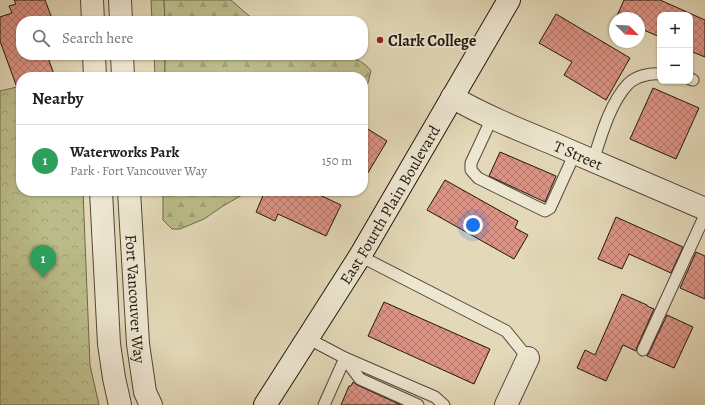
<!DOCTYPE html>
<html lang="en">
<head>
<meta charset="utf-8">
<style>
	:root { --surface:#fff; --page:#f6f6f6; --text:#202124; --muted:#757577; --line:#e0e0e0; --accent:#db2777 }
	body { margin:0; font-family:Alegreya,serif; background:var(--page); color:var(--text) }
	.controls { position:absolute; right:12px; top:12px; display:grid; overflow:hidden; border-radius:8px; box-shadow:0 1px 3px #0004 }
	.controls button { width:36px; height:36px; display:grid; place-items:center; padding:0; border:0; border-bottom:1px solid var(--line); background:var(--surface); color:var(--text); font:20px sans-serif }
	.compass { position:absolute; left:609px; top:12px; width:36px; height:36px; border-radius:50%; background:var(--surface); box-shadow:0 1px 3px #0004; rotate:114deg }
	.you { position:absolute; left:473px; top:225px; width:14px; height:14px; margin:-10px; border:3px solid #fff; border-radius:50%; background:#1a73e8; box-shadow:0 0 0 6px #1a73e833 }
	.badge { display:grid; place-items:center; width:26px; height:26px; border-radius:50%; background:var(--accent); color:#fff; font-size:13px; font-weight:700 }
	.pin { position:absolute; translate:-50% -33px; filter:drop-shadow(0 1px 2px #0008) }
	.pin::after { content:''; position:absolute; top:21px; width:14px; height:12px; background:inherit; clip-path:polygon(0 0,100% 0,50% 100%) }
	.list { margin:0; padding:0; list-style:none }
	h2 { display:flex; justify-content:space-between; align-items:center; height:52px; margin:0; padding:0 16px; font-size:17px }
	h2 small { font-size:13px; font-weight:400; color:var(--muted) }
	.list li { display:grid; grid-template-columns:26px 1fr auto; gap:12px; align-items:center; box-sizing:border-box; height:72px; padding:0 16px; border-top:1px solid var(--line) }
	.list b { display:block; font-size:15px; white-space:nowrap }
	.list p { margin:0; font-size:13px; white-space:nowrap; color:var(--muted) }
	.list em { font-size:13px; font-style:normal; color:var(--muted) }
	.icon { flex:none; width:22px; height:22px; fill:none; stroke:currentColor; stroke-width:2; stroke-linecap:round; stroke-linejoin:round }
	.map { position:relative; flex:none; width:705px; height:405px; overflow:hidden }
	.search { position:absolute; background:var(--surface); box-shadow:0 1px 3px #0004; left:16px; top:16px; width:352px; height:44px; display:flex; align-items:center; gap:10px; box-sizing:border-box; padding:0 14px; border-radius:16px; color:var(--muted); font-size:15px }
	.panel { position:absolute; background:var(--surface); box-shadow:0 1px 3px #0004; left:16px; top:72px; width:352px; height:124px; border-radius:16px }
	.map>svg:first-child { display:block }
	.grass { fill:#bbbc89; stroke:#6e694d }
	.forest { fill:url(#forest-firs); stroke:#6e694d }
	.park { fill:url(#park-crowns); stroke:#6e694d }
	.building { fill:url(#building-cross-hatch); stroke:#211611 }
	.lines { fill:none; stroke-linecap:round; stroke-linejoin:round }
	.service-casing { stroke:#52463a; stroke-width:13 }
	.minor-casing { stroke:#52463a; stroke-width:24 }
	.tertiary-casing { stroke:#52463a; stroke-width:24 }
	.secondary-casing { stroke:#211611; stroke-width:24 }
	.service { stroke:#ede6d0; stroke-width:11 }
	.minor { stroke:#ede6d0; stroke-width:22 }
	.tertiary { stroke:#ede6d0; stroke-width:22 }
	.secondary { stroke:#ede6d0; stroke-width:22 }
	.poi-dot { fill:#8f2418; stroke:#ede6d0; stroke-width:1.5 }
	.labels { text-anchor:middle; stroke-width:3.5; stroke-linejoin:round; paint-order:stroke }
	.poi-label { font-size:16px; font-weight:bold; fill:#211611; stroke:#ede6d0; text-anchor:start }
	.street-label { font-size:16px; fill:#211611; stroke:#ede6d0 }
</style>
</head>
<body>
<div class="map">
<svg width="705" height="405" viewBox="0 0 705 405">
	<defs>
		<pattern id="forest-firs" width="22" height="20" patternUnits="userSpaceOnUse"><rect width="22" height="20" fill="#bbbc89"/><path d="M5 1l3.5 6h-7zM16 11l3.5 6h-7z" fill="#a0a175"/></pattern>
		<pattern id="park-crowns" width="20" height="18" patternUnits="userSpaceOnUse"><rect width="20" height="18" fill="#bbbc89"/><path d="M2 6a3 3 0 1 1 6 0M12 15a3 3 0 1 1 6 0" fill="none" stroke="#a0a175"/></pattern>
		<pattern id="building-cross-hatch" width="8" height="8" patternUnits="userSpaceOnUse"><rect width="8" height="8" fill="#dc9384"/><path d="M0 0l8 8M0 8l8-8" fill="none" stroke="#b2776b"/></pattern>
	</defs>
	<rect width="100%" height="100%" fill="#e3d8b7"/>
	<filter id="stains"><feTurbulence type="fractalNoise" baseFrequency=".005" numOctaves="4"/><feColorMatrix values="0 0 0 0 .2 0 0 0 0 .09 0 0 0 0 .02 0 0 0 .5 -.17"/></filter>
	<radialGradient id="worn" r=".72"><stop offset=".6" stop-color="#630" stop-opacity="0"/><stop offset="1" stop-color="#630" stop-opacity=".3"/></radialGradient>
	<path class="grass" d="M151 0H164L165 21H152Z
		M154 55H165V77H155Z"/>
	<path class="forest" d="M164 0H231L248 15 257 21H165Z
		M165 55H342C353 58 364 61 371 71L368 83 363 89V77H165Z
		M163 191H249L223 206 204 219 180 229H172L163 220Z"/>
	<path class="park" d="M21 86V191H83L90 365 99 405H0V91Z"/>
	<path class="building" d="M14 0H45L53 21H21V55H47L55 77H21V93H19L0 41V17L12 13 9 6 16 4Z
		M624 0H660L705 20V57L690 51V15H660V37L639 28V18H616Z
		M556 14 630 58 606 100 564 75 572 62 539 43Z
		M653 88 699 108 676 159 630 139Z
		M363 126 387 141 363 181Z
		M500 152 556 176 545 202 489 176Z
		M445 180 518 221 515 228 528 235 514 259 427 210Z
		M265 191H311L341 205 326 236 278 214 275 221 256 212Z
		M616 217 683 247 671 273 629 254 622 269 598 259Z
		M696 252 705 256V299L680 288Z
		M622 294 647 305V306L654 309 637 347 636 351 623 345 606 381 577 368 585 350 595 355Z
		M384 302 490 349 474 384 368 336Z
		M667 315 693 327 674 368 647 356 649 353Z
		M353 382 357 385 401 405H341L349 386H351Z"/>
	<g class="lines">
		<defs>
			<path id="service" d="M690 79 693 80
				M492 118 471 163V170L478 178 545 211 550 208 575 153
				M593 161C601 136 610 103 628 84 636 76 650 73 660 74
				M360 256 506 331 528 358
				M307 338 345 358 435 397 444 405
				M643 350 705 215
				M345 359 360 379 418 405
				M324 405 345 358"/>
			<g id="minor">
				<path id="s1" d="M452 97C485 116 520 130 554 144 604 166 655 187 705 209"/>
				<path d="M506 405 528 358"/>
			</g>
			<g id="tertiary">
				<path d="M92 0 93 21"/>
				<path d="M120 0 121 21"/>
				<path d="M94 55 95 77"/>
				<path d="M122 55 123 77"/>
				<path d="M101 191 109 344 114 378 120 405"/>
				<path id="s2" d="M129 191 138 344 145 392 151 405"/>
			</g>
			<g id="secondary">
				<path id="s3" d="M265 405 360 256 509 0"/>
			</g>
		</defs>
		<use href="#service" class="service-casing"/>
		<use href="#minor" class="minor-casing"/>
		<use href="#tertiary" class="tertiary-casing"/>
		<use href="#secondary" class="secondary-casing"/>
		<use href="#service" class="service"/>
		<use href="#minor" class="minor"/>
		<use href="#tertiary" class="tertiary"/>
		<use href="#secondary" class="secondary"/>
	</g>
	<circle class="poi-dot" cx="380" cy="40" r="4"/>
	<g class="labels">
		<g class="poi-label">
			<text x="388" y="46">Clark College</text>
		</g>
		<g class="street-label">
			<text dy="6" stroke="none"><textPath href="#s1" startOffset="139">T Street</textPath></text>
			<text dy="6" stroke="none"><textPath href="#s3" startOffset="236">East Fourth Plain Boulevard</textPath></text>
			<text dy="6" stroke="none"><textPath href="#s2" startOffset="108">Fort Vancouver Way</textPath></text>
		</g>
	</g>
	<rect width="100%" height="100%" filter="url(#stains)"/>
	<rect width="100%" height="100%" fill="url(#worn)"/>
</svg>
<div class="controls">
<button>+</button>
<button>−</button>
</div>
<svg class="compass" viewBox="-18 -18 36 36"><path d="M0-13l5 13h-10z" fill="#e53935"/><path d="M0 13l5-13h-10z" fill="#757577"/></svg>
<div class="you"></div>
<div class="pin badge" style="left:43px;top:278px;background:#2e9e5b">1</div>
<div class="search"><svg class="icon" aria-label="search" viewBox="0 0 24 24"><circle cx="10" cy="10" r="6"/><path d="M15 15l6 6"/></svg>Search here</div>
<section class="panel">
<h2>Nearby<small></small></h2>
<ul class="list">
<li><span class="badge" style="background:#2e9e5b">1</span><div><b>Waterworks Park</b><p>Park · Fort Vancouver Way</p></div><em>150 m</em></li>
</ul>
</section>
</div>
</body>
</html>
